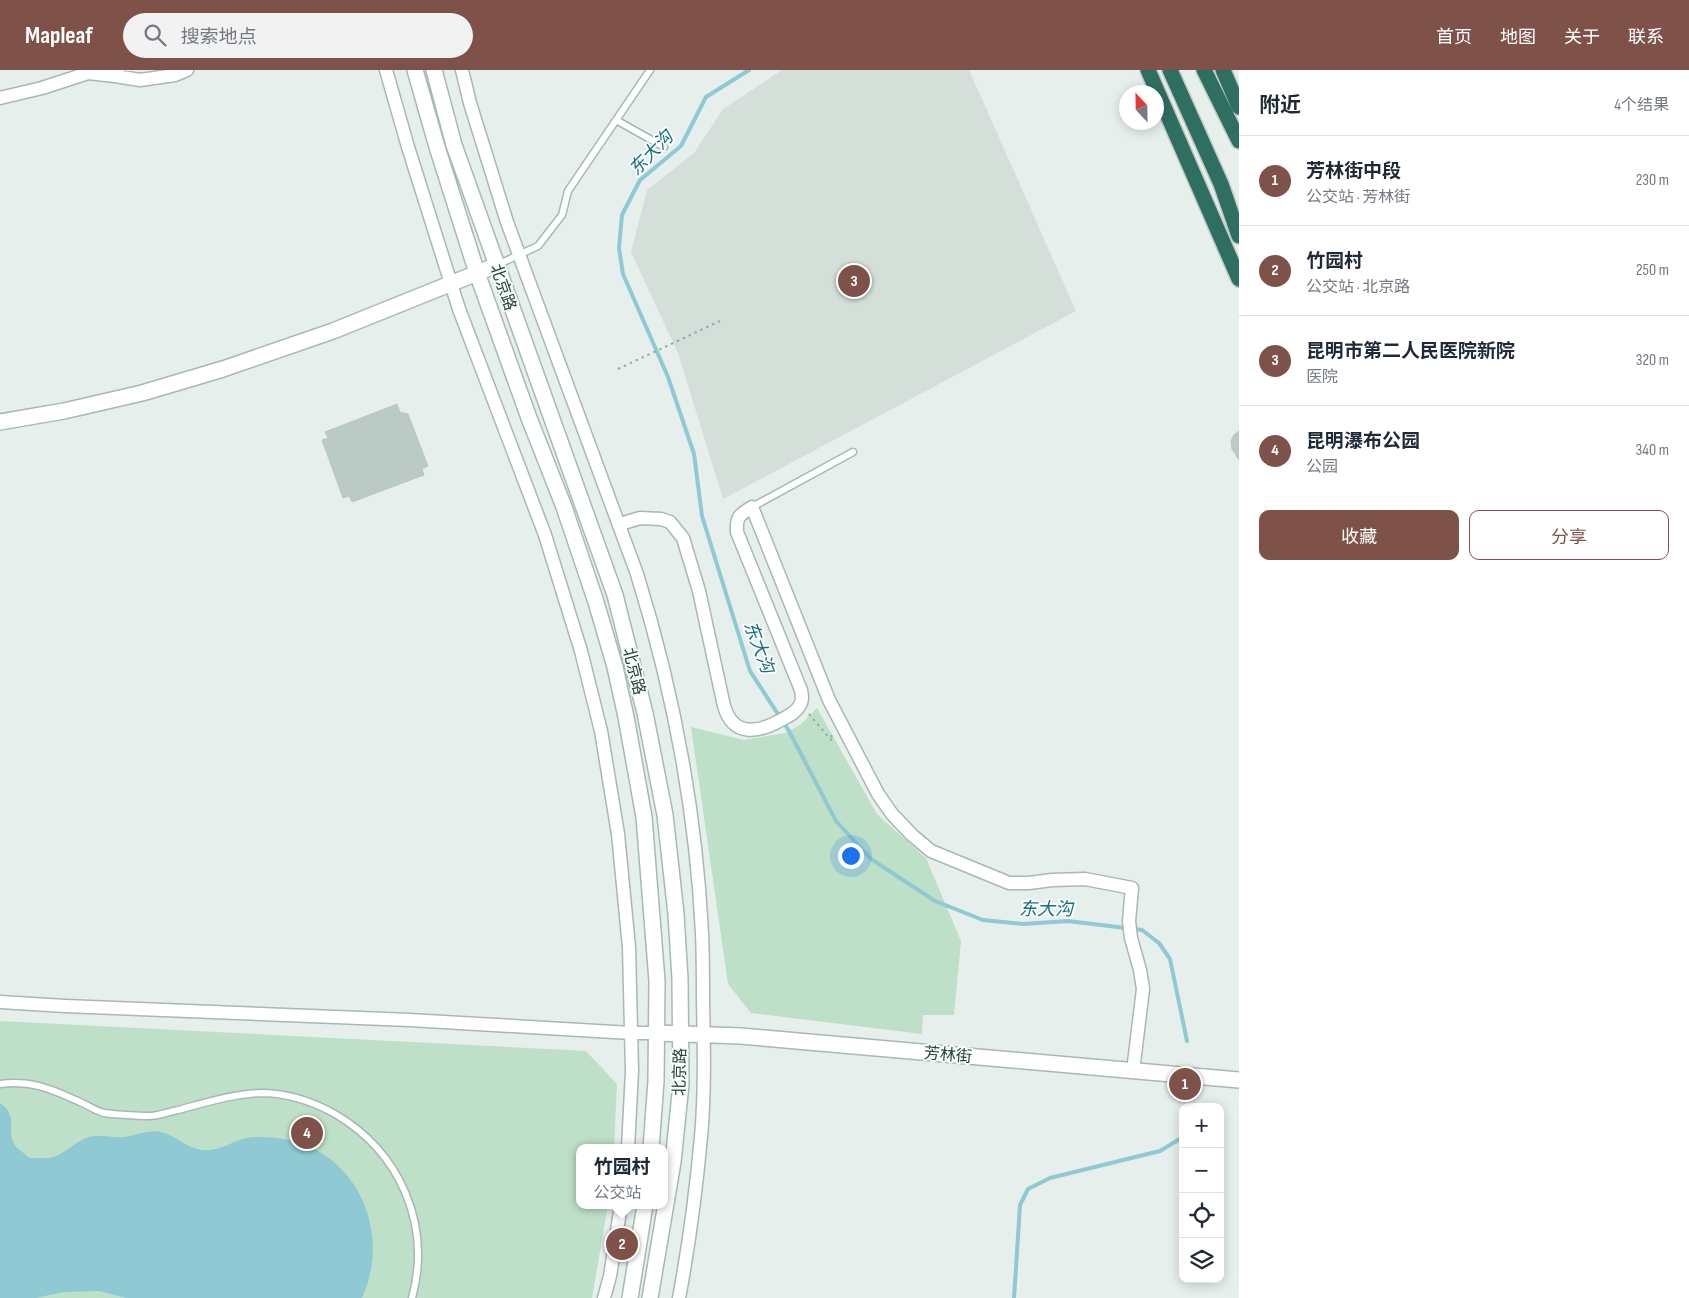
<!DOCTYPE html>
<html lang="zh">
<head>
<meta charset="utf-8">
<style>
	:root { --surface:#fff; --page:#f2f2f3; --text:#1f2937; --muted:#747a83; --line:#e0e1e3; --accent:#7f5249 }
	body { margin:0; font-family:"Sofia Sans Condensed","Noto Sans SC",sans-serif; background:var(--page); color:var(--text) }
	.controls { position:absolute; right:15px; bottom:15px; display:grid; overflow:hidden; border-radius:10px; box-shadow:0 2px 12px #0003 }
	.controls button { width:45px; height:45px; display:grid; place-items:center; padding:0; border:0; border-bottom:1px solid var(--line); background:var(--surface); color:var(--text); font:25px sans-serif }
	.compass { position:absolute; left:1119px; top:15px; width:45px; height:45px; border-radius:50%; background:var(--surface); box-shadow:0 2px 12px #0003; rotate:338deg }
	.you { position:absolute; left:850px; top:785px; width:18px; height:18px; margin:-12px; border:4px solid #fff; border-radius:50%; background:#1a73e8; box-shadow:0 0 0 8px #1a73e833 }
	.badge { display:grid; place-items:center; width:32px; height:32px; border-radius:50%; background:var(--accent); color:#fff; font-size:16px; font-weight:700 }
	.pin { position:absolute; translate:-50% -50%; border:2px solid #fff; box-shadow:0 1px 5px #0006 }
	.popup { position:absolute; left:576px; top:1074px; width:92px; height:65px; box-sizing:border-box; display:grid; place-content:center; border-radius:10px; background:var(--surface); filter:drop-shadow(0 1px 4px #0005); font-size:16px; white-space:nowrap; color:var(--muted) }
	.popup b { font-size:19px; color:var(--text) }
	.popup::after { content:''; position:absolute; left:50%; top:100%; margin-left:-10px; border:10px solid transparent; border-top-color:var(--surface) }
	.list { margin:0; padding:0; list-style:none }
	h2 { display:flex; justify-content:space-between; align-items:center; height:65px; margin:0; padding:0 20px; font-size:21px }
	h2 small { font-size:16px; font-weight:400; color:var(--muted) }
	.list li { display:grid; grid-template-columns:32px 1fr auto; gap:15px; align-items:center; box-sizing:border-box; height:90px; padding:0 20px; border-top:1px solid var(--line) }
	.list b { display:block; font-size:19px; white-space:nowrap }
	.list p { margin:0; font-size:16px; white-space:nowrap; color:var(--muted) }
	.list em { font-size:16px; font-style:normal; color:var(--muted) }
	.actions { display:flex; gap:10px; padding:15px 20px }
	.actions a { flex:1; padding:11px 0; border:1px solid var(--accent); border-radius:10px; text-align:center; font-size:18px; color:var(--accent) }
	.actions .main { background:var(--accent); color:#fff }
	.icon { flex:none; width:28px; height:28px; fill:none; stroke:currentColor; stroke-width:2; stroke-linecap:round; stroke-linejoin:round }
	.map { position:relative; flex:none; width:1239px; height:1228px; overflow:hidden }
	header { display:flex; align-items:center; gap:30px; box-sizing:border-box; height:70px; padding:0 25px; background:var(--accent); color:#fff }
	header strong { font-size:24px }
	nav { display:flex; gap:28px; margin-inline-start:auto; font-size:18px }
	.search { width:350px; height:45px; background:var(--page); display:flex; align-items:center; gap:12px; box-sizing:border-box; padding:0 18px; border-radius:28px; color:var(--muted); font-size:19px }
	main { display:flex }
	aside { flex:1; background:var(--surface) }
	.map>svg:first-child { display:block }
	.built { fill:#d4dfda }
	.green { fill:#bfe0c8 }
	.water { fill:#8ec9d4 }
	.lines { fill:none; stroke-linecap:round; stroke-linejoin:round }
	.stream { stroke:#8ec9d4; stroke-width:4 }
	.building { fill:#bbcac4; stroke:#b8c9c2 }
	.service-casing { stroke:#a8b8b2; stroke-width:9 }
	.minor-casing { stroke:#a8b8b2; stroke-width:15 }
	.tertiary-casing { stroke:#a8b8b2; stroke-width:18 }
	.secondary-casing { stroke:#a4bbb3; stroke-width:18 }
	.motorway-casing { stroke:#c2cac8; stroke-width:18 }
	.path { stroke:#86b3a5; stroke-width:2; stroke-dasharray:2.5 4; stroke-linecap:butt }
	.service { stroke:#fff; stroke-width:6 }
	.minor { stroke:#fff; stroke-width:12 }
	.tertiary { stroke:#fff; stroke-width:15 }
	.secondary { stroke:#fff; stroke-width:15 }
	.motorway { stroke:#2f6f62; stroke-width:15 }
	.labels { text-anchor:middle; stroke-width:4; stroke-linejoin:round; paint-order:stroke }
	.street-label { font-size:16px; fill:#24423a; stroke:#f7fbf9 }
	.water-label { font-size:18px; font-style:italic; fill:#1c6f80; stroke:#f7fbf9 }
</style>
</head>
<body>
<header>
<strong>Mapleaf</strong>
<div class="search"><svg class="icon" aria-label="search" viewBox="0 0 24 24"><circle cx="10" cy="10" r="6"/><path d="M15 15l6 6"/></svg>搜索地点</div>
<nav><a>首页</a><a>地图</a><a>关于</a><a>联系</a></nav>
</header>
<main>
<div class="map">
<svg width="1239" height="1228" viewBox="0 0 1239 1228">
	<rect width="100%" height="100%" fill="#e6efeb"/>
	<path class="built" d="M782 0H969L1076 241 723 429 678 283 631 182 647 120 694 83 723 39Z"/>
	<path class="green" d="M817 638 877 744 926 788 961 871 954 945H923L922 964 751 943 728 914 691 657 744 670 785 663 800 655Z
		M0 951 586 981 617 1014 614 1078H580V1135H608L592 1228H0Z"/>
	<path class="water" d="M0 1033C23 1049 0 1065 21 1081 24 1083 27 1087 30 1088 33 1088 35 1088 38 1088 42 1088 46 1088 49 1088 64 1086 76 1069 93 1066 103 1065 114 1068 123 1067 137 1066 151 1058 164 1063 180 1068 191 1082 210 1080 222 1079 234 1071 246 1068 258 1066 272 1067 284 1069 358 1082 392 1163 362 1228H126L99 1221 64 1222 35 1228H0Z"/>
	<g class="lines">
		<path class="stream" d="M749 0 706 27 681 76 640 110 622 145 619 178 623 204 668 307 694 384 702 446 750 601 789 661 836 751 871 789 935 831 983 850 1023 854 1068 851 1142 860 1159 873 1170 889 1187 971
			M1014 1228 1020 1135 1028 1119 1050 1108 1160 1081 1183 1067"/>
	</g>
	<path class="building" d="M397 334 400 342 408 344 428 396 422 399 424 405 352 432 349 426 343 428 322 370 328 368 325 362Z
		M1239 361V390L1232 379 1231 371 1234 365Z"/>
	<g class="lines">
		<defs>
			<path id="service" d="M616 50 664 77
				M497 195 538 176 562 145 568 121 650 0
				M752 437 853 382
				M0 1014C32 1010 51 1019 80 1032 87 1035 96 1041 104 1043 117 1045 132 1045 145 1046 156 1047 168 1042 178 1040 205 1033 232 1024 260 1023 287 1023 312 1031 335 1044 400 1082 432 1155 412 1228"/>
			<path id="minor" d="M386 0 408 77 459 239 545 465 581 581 601 661 618 764 629 877 632 1001 628 1078
				M462 0 470 33 507 152 637 504C673 620 696 742 702 863 703 886 703 909 703 931 704 975 705 1023 701 1067 696 1121 689 1175 679 1228
				M115 6 140 10 175 5 187 0
				M0 28 42 18 88 3 115 6 118 0
				M620 454 640 448 661 449 670 452 683 468 699 521 724 636C733 667 758 663 781 650 788 646 796 643 800 635 803 630 802 626 801 620L737 462C736 447 739 445 752 437L829 630 878 724 892 744 912 765 931 781 1009 813H1029L1052 810 1085 809 1132 818 1129 851 1131 868 1140 900 1143 919 1133 1001
				M0 932 65 936 410 950 631 963H656
				M604 1228 610 1206 621 1135"/>
			<path id="tertiary" d="M0 352 64 341 142 323 223 299 333 261 497 195
				M656 963 741 966 1239 1010"/>
			<path id="secondary" d="M415 0 437 77 477 203 529 348 564 437 596 532 615 597 626 647 644 747 657 911 656 1011 651 1078
				M434 0 454 75 615 525 645 643 665 745 676 844 680 909 681 1014 673 1092 650 1228
				M630 1228 645 1135"/>
			<path id="motorway" d="M1148 0 1239 209
				M1170 0 1221 114 1239 166
				M1204 0 1239 71
				M1223 0 1239 37"/>
		</defs>
		<use href="#service" class="service-casing"/>
		<use href="#minor" class="minor-casing"/>
		<use href="#tertiary" class="tertiary-casing"/>
		<use href="#secondary" class="secondary-casing"/>
		<use href="#motorway" class="motorway-casing"/>
		<path class="path" d="M618 299 720 251
			M809 644 832 671 831 661"/>
		<use href="#service" class="service"/>
		<use href="#minor" class="minor"/>
		<use href="#tertiary" class="tertiary"/>
		<use href="#secondary" class="secondary"/>
		<use href="#motorway" class="motorway"/>
	</g>
	<g class="labels">
		<g class="street-label">
			<text transform="translate(504 217) rotate(71)" y="6">北京路</text>
			<text transform="translate(635 601) rotate(76)" y="6">北京路</text>
			<text transform="translate(948 984) rotate(5)" y="6">芳林街</text>
			<text transform="translate(679 1002) rotate(-89)" y="6">北京路</text>
		</g>
		<g class="water-label">
			<text transform="translate(651 83) rotate(-46)" y="6">东大沟</text>
			<text transform="translate(759 577) rotate(69)" y="6">东大沟</text>
			<text x="1046" y="845">东大沟</text>
		</g>
	</g>
</svg>
<div class="controls">
<button>+</button>
<button>−</button>
<button><svg class="icon" aria-label="locate" viewBox="0 0 24 24"><circle cx="12" cy="12" r="6"/><path d="M12 2v4M12 18v4M2 12h4M18 12h4"/></svg></button>
<button><svg class="icon" aria-label="layers" viewBox="0 0 24 24"><path d="M12 4l9 5-9 5-9-5zM3 14l9 5 9-5"/></svg></button>
</div>
<svg class="compass" viewBox="-18 -18 36 36"><path d="M0-13l5 13h-10z" fill="#e53935"/><path d="M0 13l5-13h-10z" fill="#747a83"/></svg>
<div class="you"></div>
<div class="pin badge" style="left:1185px;top:1014px">1</div>
<div class="pin badge" style="left:622px;top:1174px">2</div>
<div class="popup"><b>竹园村</b>公交站</div>
<div class="pin badge" style="left:854px;top:211px">3</div>
<div class="pin badge" style="left:307px;top:1063px">4</div>
</div>
<aside>
<h2>附近<small>4个结果</small></h2>
<ul class="list">
<li><span class="badge">1</span><div><b>芳林街中段</b><p>公交站 · 芳林街</p></div><em>230 m</em></li>
<li><span class="badge">2</span><div><b>竹园村</b><p>公交站 · 北京路</p></div><em>250 m</em></li>
<li><span class="badge">3</span><div><b>昆明市第二人民医院新院</b><p>医院</p></div><em>320 m</em></li>
<li><span class="badge">4</span><div><b>昆明瀑布公园</b><p>公园</p></div><em>340 m</em></li>
</ul>
<div class="actions"><a class="main">收藏</a><a>分享</a></div>
</aside>
</main>
</body>
</html>
